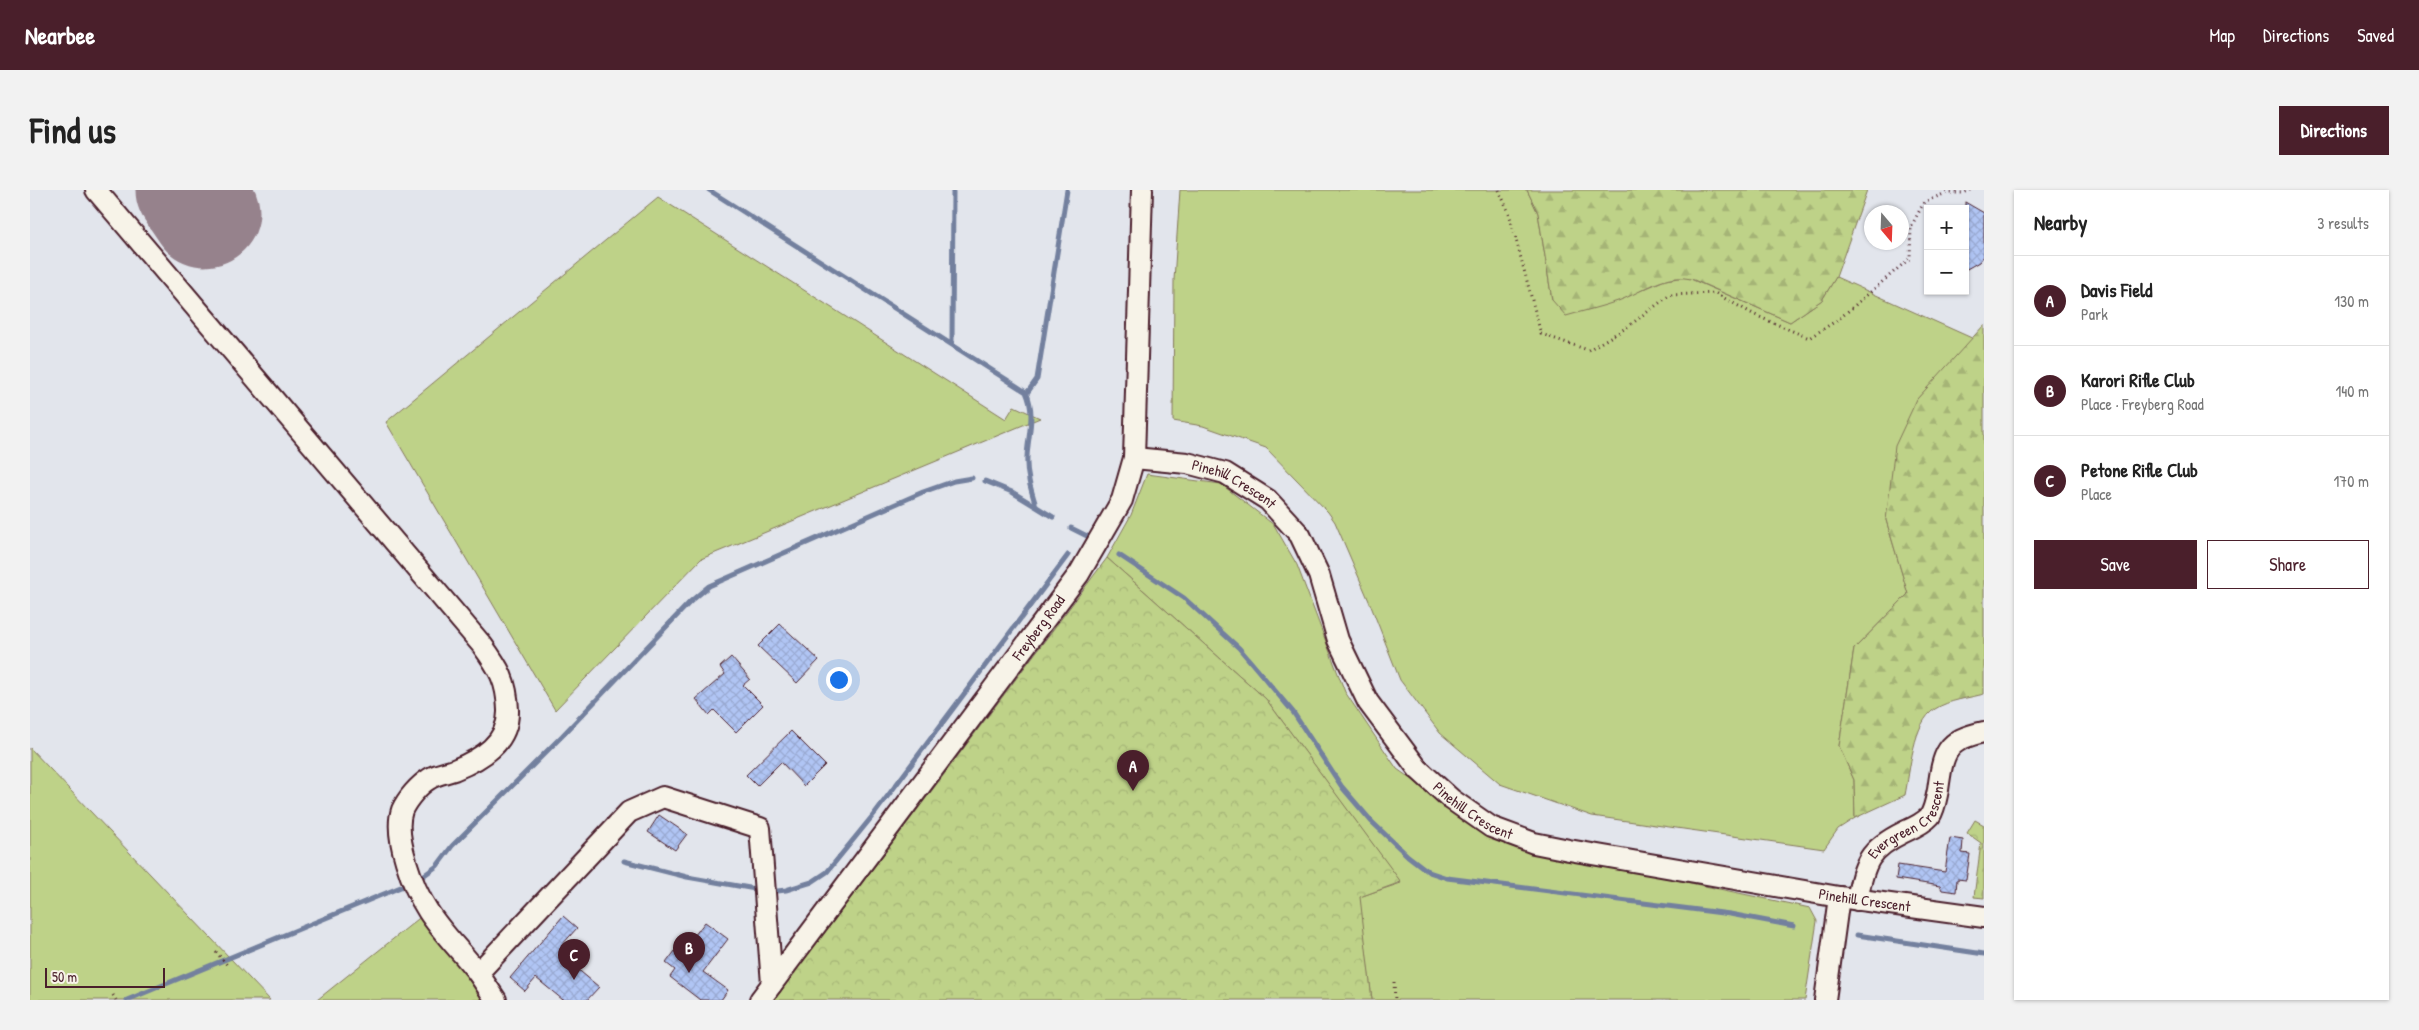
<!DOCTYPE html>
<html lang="en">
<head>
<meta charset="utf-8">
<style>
	:root { --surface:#fff; --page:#f2f2f2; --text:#222; --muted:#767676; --line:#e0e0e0; --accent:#4a1f2b }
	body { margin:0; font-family:"Patrick Hand",sans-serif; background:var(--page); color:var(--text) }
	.controls { position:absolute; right:15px; top:15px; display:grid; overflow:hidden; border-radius:0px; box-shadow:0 1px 4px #0004 }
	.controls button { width:45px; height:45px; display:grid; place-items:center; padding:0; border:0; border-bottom:1px solid var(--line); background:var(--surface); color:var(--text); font:25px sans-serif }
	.compass { position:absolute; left:1834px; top:15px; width:45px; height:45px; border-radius:50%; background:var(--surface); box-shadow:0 1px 4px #0004; rotate:161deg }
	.scale { position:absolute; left:15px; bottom:12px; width:120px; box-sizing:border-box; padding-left:5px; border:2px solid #4a1f2b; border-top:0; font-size:14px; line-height:18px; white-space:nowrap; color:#4a1f2b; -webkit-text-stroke:4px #f7f3e8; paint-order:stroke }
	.you { position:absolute; left:808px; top:489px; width:18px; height:18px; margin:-12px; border:4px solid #fff; border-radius:50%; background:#1a73e8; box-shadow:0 0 0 8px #1a73e833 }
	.badge { display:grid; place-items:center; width:32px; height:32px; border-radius:50%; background:var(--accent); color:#fff; font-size:16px; font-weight:700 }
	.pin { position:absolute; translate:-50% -41px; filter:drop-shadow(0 1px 2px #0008) }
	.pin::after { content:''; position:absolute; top:26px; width:18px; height:15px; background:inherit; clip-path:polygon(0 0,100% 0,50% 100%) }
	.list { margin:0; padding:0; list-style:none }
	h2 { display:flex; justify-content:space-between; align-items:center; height:65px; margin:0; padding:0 20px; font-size:21px }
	h2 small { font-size:16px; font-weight:400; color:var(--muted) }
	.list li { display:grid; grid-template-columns:32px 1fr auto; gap:15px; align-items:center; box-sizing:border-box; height:90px; padding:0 20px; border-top:1px solid var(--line) }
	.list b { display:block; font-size:19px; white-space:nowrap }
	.list p { margin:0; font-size:16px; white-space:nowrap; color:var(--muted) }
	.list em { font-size:16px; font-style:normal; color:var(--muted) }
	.actions { display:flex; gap:10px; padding:15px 20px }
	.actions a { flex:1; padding:11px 0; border:1px solid var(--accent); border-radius:0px; text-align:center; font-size:18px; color:var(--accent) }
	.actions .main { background:var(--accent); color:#fff }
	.map { position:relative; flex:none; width:1954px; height:810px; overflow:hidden; border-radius:0px }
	header { display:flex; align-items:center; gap:30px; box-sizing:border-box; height:70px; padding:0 25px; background:var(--accent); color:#fff }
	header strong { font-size:24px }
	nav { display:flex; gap:28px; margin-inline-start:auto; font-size:18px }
	.intro { display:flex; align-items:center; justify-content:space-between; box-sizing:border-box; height:120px; padding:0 30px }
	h1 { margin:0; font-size:35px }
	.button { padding:12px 22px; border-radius:0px; background:var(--accent); color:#fff; font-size:18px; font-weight:700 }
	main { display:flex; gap:30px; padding:0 30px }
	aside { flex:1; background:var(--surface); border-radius:0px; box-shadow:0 1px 4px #0004 }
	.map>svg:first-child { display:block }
	.green { fill:#bed288; stroke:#84785a }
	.forest { fill:url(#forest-firs); stroke:#84785a }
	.park { fill:url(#park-crowns); stroke:#84785a }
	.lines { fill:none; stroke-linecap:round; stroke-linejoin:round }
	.stream { stroke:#73809e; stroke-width:5 }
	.runway { stroke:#96828c; stroke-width:109 }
	.building { fill:url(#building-cross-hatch); stroke:#4a1f2b }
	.minor-casing { stroke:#4a1f2b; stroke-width:24 }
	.path { stroke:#4a1f2b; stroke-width:3; stroke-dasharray:1 4; stroke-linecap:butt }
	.minor { stroke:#f7f3e8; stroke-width:20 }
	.labels { text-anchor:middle; stroke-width:4.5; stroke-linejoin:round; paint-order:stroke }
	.street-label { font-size:15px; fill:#4a1f2b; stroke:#f7f3e8 }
</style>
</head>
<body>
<header>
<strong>Nearbee</strong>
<nav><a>Map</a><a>Directions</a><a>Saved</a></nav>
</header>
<div class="intro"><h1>Find us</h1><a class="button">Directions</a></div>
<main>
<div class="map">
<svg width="1954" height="810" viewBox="0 0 1954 810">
	<defs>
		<pattern id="forest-firs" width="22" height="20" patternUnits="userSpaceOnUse" patternTransform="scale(1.25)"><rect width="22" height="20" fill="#bed288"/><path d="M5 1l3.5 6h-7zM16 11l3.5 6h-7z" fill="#a5b476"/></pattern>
		<pattern id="park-crowns" width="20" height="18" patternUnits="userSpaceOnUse" patternTransform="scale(1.25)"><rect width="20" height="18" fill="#bed288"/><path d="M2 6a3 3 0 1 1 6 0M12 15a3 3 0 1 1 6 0" fill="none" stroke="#a5b476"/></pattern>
		<pattern id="building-cross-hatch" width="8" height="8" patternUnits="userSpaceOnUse" patternTransform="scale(1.25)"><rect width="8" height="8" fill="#b0c5f4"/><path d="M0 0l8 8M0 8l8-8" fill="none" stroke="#99a9d1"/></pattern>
	</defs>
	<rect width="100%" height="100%" fill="#e2e5ec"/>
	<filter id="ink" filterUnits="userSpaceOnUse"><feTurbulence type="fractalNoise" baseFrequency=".02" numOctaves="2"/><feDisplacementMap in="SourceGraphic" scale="10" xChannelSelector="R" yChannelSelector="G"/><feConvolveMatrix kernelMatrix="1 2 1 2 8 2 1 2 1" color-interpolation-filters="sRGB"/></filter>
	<g filter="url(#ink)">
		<path class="green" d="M1150 0H1497L1508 23 1522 110H1589L1635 90 1656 87 1760 132 1792 110 1806 87 1944 149 1887 209 1856 330 1878 404 1824 459 1809 556 1824 590 1825 628 1808 639 1794 659 1562 626 1470 594 1410 543 1370 490 1339 411 1305 332 1298 322 1236 258 1173 236 1143 231 1144 90Z
			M628 7 976 229 984 216 1010 228 671 369 525 520 356 232Z
			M1117 284 1191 294 1244 335 1267 375 1315 502 1367 579 1474 654 1780 718 1787 731 1775 810H1342L1329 707 1371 693 1236 509 1077 368 1101 325Z
			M0 558 240 810H0Z
			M393 725 458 810H287Z"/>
		<path class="forest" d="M1497 0H1837L1806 87 1792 110 1760 132 1664 90C1637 81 1613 102 1588 111 1571 117 1553 121 1536 126L1522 110 1508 23Z
			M1954 135V504C1939 508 1919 510 1905 519 1883 532 1880 581 1875 605L1825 628 1824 590 1809 556 1824 459 1878 404 1856 330 1865 256 1887 209Z"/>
		<path class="park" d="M1077 368 1236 509 1371 692 1330 707 1342 810H744Z
			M1945 630 1954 635V708L1944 707 1951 653 1937 643Z"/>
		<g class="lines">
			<path class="stream" d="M679 0 996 202C1006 224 998 244 997 267 996 284 1001 300 1006 316
				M922 153 923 0
				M997 203 1007 189 1037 0
				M955 291 982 302 1023 327
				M1041 338 1059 347
				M1089 365 1154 408 1209 458 1263 522 1312 597 1342 632 1378 666 1399 682 1417 688 1700 724 1764 736
				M594 671 657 687 731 700
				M386 691 407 676 422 656 532 546 660 412 679 396 893 302 924 291 942 288
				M739 702 756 700 782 692 797 682 845 623 1038 365
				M1827 745 1954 764
				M97 810 378 694"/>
			<path class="runway" d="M160 0 175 22"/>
		</g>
		<path class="building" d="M1935 12 1954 23V66L1949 72 1935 80Z
			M750 434 789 470 767 493 728 456Z
			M701 467 720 489 713 495 733 515 706 542 684 520 679 525 666 509 695 484 690 477Z
			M761 541 795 575 774 596 751 572 727 596 716 585Z
			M629 625 657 644 645 660 618 642Z
			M1920 648 1933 650 1932 663 1940 664 1936 690 1927 689 1926 702 1912 700 1910 696 1866 689 1868 675 1915 682Z
			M533 726 547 738 531 756 536 759 531 764 533 767 569 797 557 810H533L506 788 495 801 480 788Z
			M675 732 698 749 673 782 698 800 691 810H670L640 787 645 780 636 773 645 761 650 764Z"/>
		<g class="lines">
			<defs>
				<g id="minor">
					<path d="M66 0 452 455C469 478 477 491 478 520 479 553 451 569 424 580 416 583 406 584 399 589 389 595 377 609 372 620 363 646 383 698 398 721 412 743 432 762 448 783"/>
					<path id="s1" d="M1104 268 1157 273 1195 283 1238 310 1270 345 1289 385 1308 450 1338 512 1388 579 1421 609 1461 637 1504 653 1539 660 1809 707 1954 727"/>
					<path id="s2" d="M1827 710C1834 672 1839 659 1874 642 1883 638 1894 633 1900 626 1905 618 1906 609 1908 600 1913 563 1915 550 1954 542"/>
					<path d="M466 810 448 783 599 622 633 607 730 638 742 794"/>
					<path id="s3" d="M730 810 1049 384 1092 310 1104 268 1112 0"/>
					<path d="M1795 810 1809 707"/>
				</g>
			</defs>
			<use href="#minor" class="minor-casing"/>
			<path class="path" d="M1469 0 1479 23 1511 144 1558 160 1596 138 1640 105 1685 103 1725 125 1779 148 1809 129 1880 68 1881 37 1894 12 1916 3H1933L1941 0
				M186 762 198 776
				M1364 792 1365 810
				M83 805 86 810"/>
			<use href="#minor" class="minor"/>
		</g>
	</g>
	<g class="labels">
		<g class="street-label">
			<text dy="5" stroke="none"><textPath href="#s1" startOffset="105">Pinehill Crescent</textPath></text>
			<text dy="5" stroke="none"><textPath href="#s3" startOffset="465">Freyberg Road</textPath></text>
			<text dy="5" stroke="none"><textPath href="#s1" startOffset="525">Pinehill Crescent</textPath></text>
			<text dy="5" stroke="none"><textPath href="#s2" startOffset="100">Evergreen Crescent</textPath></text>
			<text dy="5" stroke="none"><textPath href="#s1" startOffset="930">Pinehill Crescent</textPath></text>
		</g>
	</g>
</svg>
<div class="controls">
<button>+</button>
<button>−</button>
</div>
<svg class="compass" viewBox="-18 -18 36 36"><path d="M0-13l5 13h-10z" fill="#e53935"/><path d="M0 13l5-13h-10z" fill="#767676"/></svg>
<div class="scale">50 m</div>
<div class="you"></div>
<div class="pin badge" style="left:1103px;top:601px">A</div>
<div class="pin badge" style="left:659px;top:783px">B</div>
<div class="pin badge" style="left:544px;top:790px">C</div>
</div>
<aside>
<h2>Nearby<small>3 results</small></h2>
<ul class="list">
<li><span class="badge">A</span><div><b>Davis Field</b><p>Park</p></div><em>130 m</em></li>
<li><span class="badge">B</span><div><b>Karori Rifle Club</b><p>Place · Freyberg Road</p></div><em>140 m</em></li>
<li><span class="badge">C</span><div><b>Petone Rifle Club</b><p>Place</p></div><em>170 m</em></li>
</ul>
<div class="actions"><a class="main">Save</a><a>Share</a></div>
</aside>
</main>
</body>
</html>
